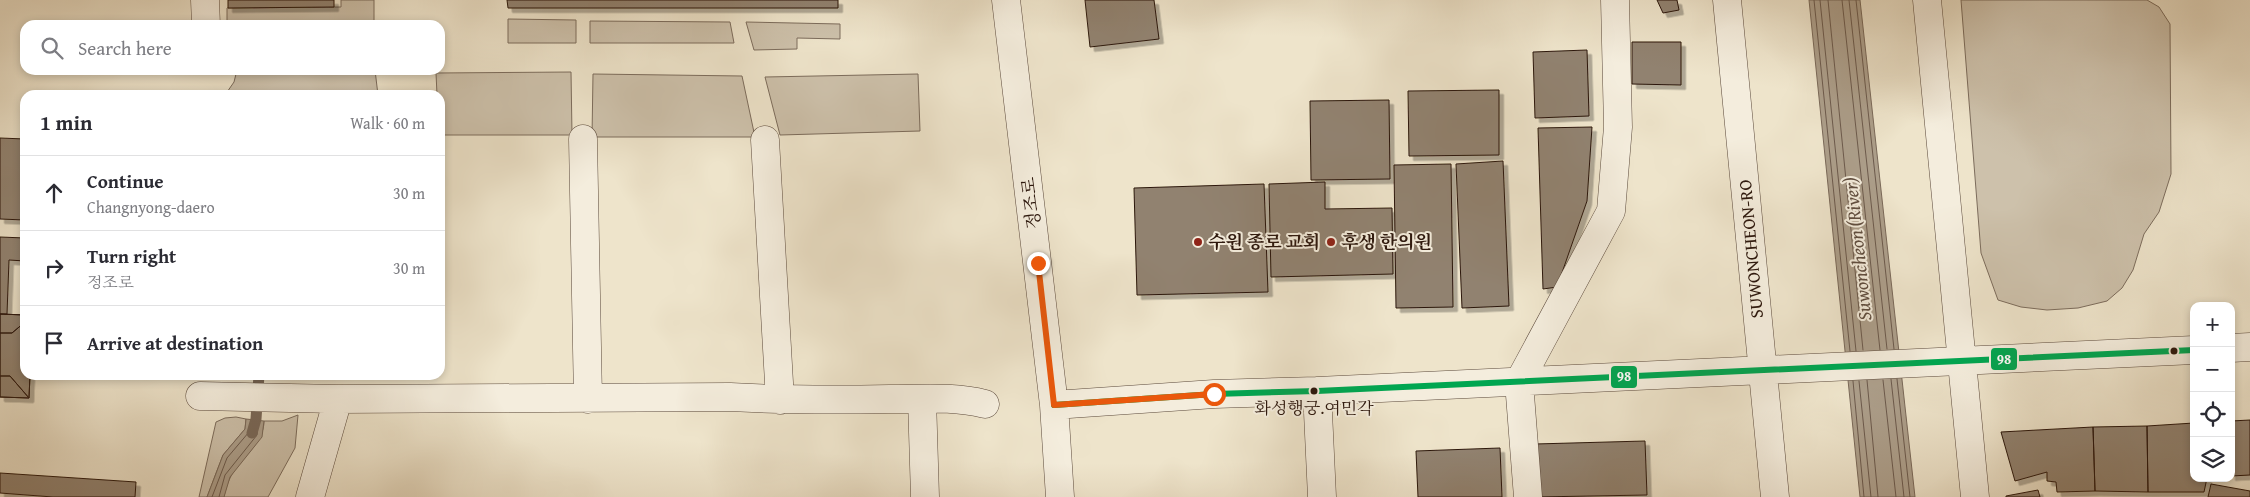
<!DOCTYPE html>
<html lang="en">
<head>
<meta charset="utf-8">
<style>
	:root { --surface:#fff; --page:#f2f2f3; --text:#2b2b33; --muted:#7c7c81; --line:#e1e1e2 }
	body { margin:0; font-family:"Gentium Book Plus","Noto Serif KR",serif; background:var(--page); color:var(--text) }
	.controls { position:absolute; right:15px; bottom:15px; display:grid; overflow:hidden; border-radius:10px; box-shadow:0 2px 8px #0003 }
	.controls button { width:45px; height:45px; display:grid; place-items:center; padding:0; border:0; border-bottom:1px solid var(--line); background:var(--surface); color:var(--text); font:25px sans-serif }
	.stop { position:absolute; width:15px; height:15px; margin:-11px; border:4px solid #ea580c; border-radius:50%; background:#fff }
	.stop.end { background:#ea580c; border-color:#fff; box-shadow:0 1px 5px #0008 }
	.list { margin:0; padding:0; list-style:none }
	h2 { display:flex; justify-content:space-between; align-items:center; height:65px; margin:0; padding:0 20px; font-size:21px }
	h2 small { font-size:16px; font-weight:400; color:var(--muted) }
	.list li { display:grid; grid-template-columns:32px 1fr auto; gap:15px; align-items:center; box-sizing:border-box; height:75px; padding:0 20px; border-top:1px solid var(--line) }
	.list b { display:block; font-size:19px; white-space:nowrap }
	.list p { margin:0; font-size:16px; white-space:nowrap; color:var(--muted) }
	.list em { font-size:16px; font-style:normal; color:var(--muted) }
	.icon { flex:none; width:28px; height:28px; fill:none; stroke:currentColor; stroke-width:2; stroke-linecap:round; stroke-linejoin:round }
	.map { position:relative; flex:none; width:2250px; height:497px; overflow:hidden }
	.search { position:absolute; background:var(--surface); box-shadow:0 2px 8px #0003; left:20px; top:20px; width:425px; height:55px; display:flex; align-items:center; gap:12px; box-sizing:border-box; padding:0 18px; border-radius:15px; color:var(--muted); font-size:19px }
	.panel { position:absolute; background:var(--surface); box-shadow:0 2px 8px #0003; left:20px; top:90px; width:425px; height:290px; border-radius:15px }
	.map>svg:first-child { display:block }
	.green { fill:#cdc1ab; stroke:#7c6c5c }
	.water { fill:#ac9e8a; stroke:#796858 }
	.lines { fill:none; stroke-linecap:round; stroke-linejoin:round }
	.shore { stroke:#6c5a4c; stroke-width:1 }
	.stream { stroke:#796858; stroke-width:11 }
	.building { fill:#918270; stroke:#2c170d; filter:url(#shadow) }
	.minor-casing { stroke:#5c4a3c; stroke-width:29 }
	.minor { stroke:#f4eddd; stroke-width:28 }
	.bus-1-casing { stroke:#f4eddd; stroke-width:10 }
	.bus-1 { stroke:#00a651; stroke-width:6 }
	.route { stroke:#ea580c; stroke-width:6 }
	.poi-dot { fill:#8f2418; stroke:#f4eddd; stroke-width:2 }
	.bus-dot { fill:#2c170d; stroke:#f4eddd; stroke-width:2 }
	.labels { text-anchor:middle; stroke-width:4; stroke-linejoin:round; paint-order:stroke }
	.bus-label { font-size:17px; fill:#2c170d; stroke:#f4eddd }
	.street-label { font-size:18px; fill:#2c170d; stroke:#f4eddd }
	.poi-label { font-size:18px; font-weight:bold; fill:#2c170d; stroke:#f4eddd; text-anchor:start }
	.water-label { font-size:19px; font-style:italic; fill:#5f4d3f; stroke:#f4eddd }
	.line-badge { stroke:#f4eddd; stroke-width:2 }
	.badge-label { font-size:14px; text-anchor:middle; font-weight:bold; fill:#fff }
</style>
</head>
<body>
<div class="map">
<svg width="2250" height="497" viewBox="0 0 2250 497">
	<defs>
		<filter id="shadow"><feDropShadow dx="4.5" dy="4.5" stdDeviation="0" flood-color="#0004"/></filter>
	</defs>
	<rect width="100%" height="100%" fill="#eee4cb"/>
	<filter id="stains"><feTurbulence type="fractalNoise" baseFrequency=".004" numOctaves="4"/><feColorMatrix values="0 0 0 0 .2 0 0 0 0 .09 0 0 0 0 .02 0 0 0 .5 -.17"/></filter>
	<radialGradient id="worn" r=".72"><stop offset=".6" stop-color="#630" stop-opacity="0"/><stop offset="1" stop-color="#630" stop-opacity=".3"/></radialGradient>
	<path class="green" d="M341 0H374V25H227V8L341 7Z
		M1961 0H2147L2159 7 2170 24 2171 174 2159 212 2144 234 2133 270 2122 288 2107 301 2078 308 2047 310 2021 307 1998 300 1981 253Z
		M508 19 576 20V43H508Z
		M590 21 730 22 734 43H590Z
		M746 22 840 24V39L797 38V49L754 50Z
		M237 70H375L378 95H225L234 82Z
		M571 72 572 135H440V95H437L436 73Z
		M593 74 742 76 755 137H592Z
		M918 74 920 131 780 135 765 77Z
		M298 415 295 448 268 497H224C225 491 227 484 230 478 240 458 264 444 264 421H282Z
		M236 417 246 419 245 429 223 455 207 497H199L216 422 225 418Z"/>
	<path class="water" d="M1809 0H1860L1915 497H1860Z
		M246 419 264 421 262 437 230 477 224 497H207L223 455 245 429Z"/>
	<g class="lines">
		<path class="shore" d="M1814 0 1850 351
			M1820 0 1856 351
			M1828 0 1863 350
			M1842 0 1880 350
			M1849 0 1887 349
			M1856 0 1894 349
			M1891 379 1904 497
			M1897 379 1910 497
			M1867 380 1878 497
			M1883 380 1896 497
			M1853 381 1864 497
			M1859 381 1871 497
			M212 497 227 458 249 432 251 425H258L257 435 225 475 219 497"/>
		<path class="stream" d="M252 433 256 419 259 375"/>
	</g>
	<path class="building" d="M228 0H334V7L228 8Z
		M507 0H838V8H508Z
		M1085 0H1154L1159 39 1090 47Z
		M1657 0H1677L1679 10 1663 13Z
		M1632 42H1681V85L1632 84Z
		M1587 50 1589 116 1535 118 1533 52Z
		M1499 90V155L1409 156 1408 91Z
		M1389 100 1390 179 1311 180 1310 101Z
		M1592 127 1587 201 1557 287 1543 289 1538 128Z
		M0 138 25 139V220L0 219Z
		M1503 161 1509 306 1462 308 1456 164Z
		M1451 164 1453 307 1396 308 1394 165Z
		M1325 182V209L1392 208 1393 274 1271 277 1269 184Z
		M1264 184 1268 292 1137 295 1134 188Z
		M0 237 25 238V261L9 260 7 314H0Z
		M0 314 25 315V375H30L29 398 0 397Z
		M0 314 25 315V322L12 333H0Z
		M25 322V375H30L29 398 10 376H0V333H12Z
		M0 376H10L29 398 0 397Z
		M2250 420V475L2231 476V421Z
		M2194 423V478H2207L2204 492H2148L2147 426Z
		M2147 426 2148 492 2095 491 2093 427Z
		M2093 427 2095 491 2057 492 2056 482 2047 481V472L2015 481 2001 432Z
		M1645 441 1647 495 1536 497 1535 444Z
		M1500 448 1502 497H1418L1416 451Z
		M0 473 136 482 135 497H53L0 493Z
		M2211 484 2250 491V497H2208Z
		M2038 490 2040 497H2006V496Z"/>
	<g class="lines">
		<defs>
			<path id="minor" d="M205 0 206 25
				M1006 0 1054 405 1060 497
				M1727 0 1775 497
				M1927 0 1975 497
				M583 139 588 399
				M765 140 780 400
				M2231 348 2250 347
				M1317 391 1322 497
				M200 396 338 399 730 397C783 400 836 400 890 399 921 399 954 396 985 404
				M922 399 925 497
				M1054 405 1214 394 1317 391 2194 350
				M310 497 338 399
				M1528 497 1519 382 1611 211 1618 127 1615 0"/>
		</defs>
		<use href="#minor" class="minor-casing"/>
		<use href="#minor" class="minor"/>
		<defs>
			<path id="bus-1" d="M1054 405 1214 394 1317 391 2194 350"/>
		</defs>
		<use href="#bus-1" class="bus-1-casing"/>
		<use href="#bus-1" class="bus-1"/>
	</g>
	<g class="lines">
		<path class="route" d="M1038 263 1054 405 1214 394"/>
	</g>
	<g class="poi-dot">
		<circle cx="1198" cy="242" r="5"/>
		<circle cx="1331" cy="242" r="5"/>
	</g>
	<g class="bus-dot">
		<circle cx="2174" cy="351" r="4.5"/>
		<circle cx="1314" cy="391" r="4.5"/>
	</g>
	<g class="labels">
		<g class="bus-label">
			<text x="1314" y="414">화성행궁.여민각</text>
		</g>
		<g class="street-label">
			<text transform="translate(1031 203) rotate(-97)" y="6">정조로</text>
			<text transform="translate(1751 249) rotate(-95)" y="6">SUWONCHEON-RO</text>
		</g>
		<g class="poi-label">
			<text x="1208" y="248">수원 종로 교회</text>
			<text x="1341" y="248">후생 한의원</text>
		</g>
		<g class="water-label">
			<text transform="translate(1857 249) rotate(-96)" y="7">Suwoncheon (River)</text>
		</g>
	</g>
	<g class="line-badge">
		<rect x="1990" y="347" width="28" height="24" rx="5" fill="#00a651"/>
		<rect x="1610" y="365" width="28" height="24" rx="5" fill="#00a651"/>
	</g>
	<g class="badge-label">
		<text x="2004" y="364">98</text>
		<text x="1624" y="381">98</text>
	</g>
	<rect width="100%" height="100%" filter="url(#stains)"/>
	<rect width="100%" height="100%" fill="url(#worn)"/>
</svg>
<div class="controls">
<button>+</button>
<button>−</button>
<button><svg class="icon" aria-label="locate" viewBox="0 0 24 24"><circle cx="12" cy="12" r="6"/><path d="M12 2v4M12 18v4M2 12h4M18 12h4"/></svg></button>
<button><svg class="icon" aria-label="layers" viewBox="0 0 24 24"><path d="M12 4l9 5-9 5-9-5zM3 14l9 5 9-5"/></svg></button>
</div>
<div class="stop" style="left:1214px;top:394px"></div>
<div class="stop end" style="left:1038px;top:263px"></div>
<div class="search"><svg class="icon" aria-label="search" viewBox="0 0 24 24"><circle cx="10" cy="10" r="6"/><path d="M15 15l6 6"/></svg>Search here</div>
<section class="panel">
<h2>1 min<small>Walk · 60 m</small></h2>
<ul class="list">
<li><svg class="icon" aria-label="ahead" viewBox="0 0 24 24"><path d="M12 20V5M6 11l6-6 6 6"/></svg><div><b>Continue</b><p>Changnyong-daero</p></div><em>30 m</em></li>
<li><svg class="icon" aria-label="right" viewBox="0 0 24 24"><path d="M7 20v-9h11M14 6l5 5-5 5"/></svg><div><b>Turn right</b><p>정조로</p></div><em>30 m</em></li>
<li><svg class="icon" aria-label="arrive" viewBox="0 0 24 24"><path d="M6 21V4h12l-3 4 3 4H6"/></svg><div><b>Arrive at destination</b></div></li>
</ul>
</section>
</div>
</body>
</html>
